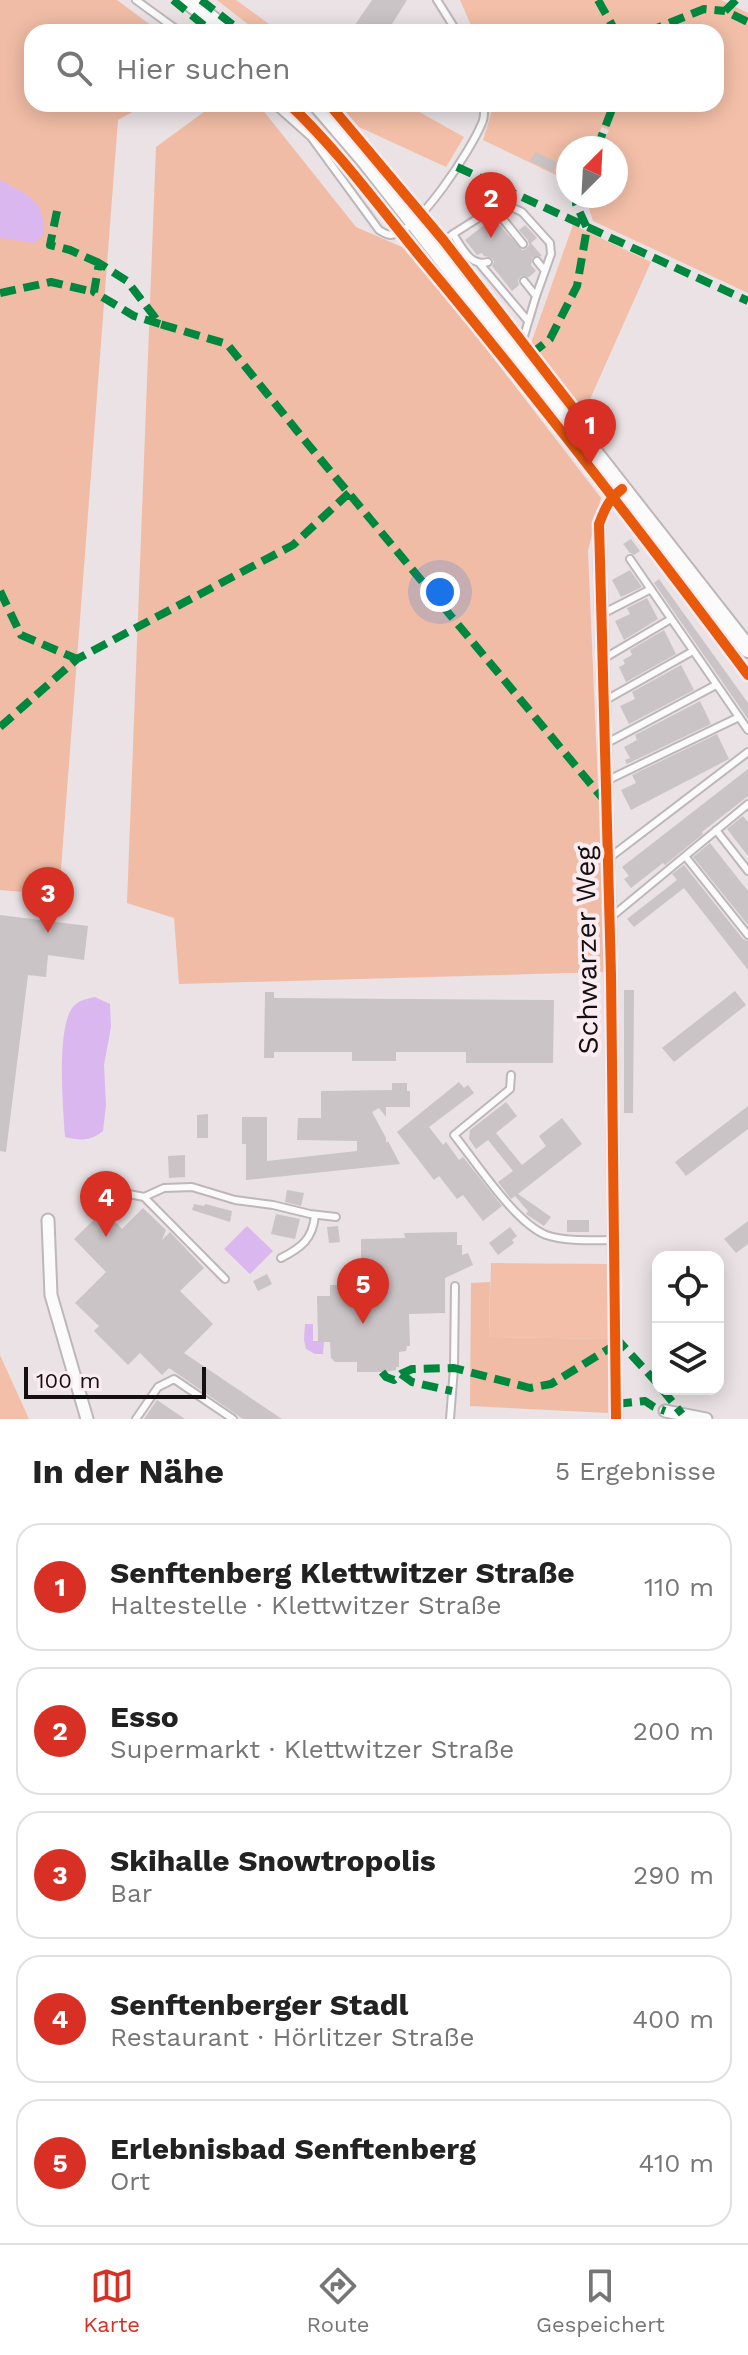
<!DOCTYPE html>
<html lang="de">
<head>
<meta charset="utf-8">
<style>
	:root { --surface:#fff; --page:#f6f6f6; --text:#222; --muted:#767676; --line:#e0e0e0; --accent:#d93025 }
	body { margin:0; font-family:"Work Sans",sans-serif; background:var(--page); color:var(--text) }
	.controls { position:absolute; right:24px; bottom:24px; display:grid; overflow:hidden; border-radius:16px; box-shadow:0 4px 20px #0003 }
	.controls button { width:72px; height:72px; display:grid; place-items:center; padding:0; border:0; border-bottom:2px solid var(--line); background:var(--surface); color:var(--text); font:40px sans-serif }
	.compass { position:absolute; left:556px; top:136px; width:72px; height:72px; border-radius:50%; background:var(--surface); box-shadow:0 4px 20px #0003; rotate:24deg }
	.scale { position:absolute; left:24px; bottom:20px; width:182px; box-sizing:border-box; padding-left:8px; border:4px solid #141011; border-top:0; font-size:22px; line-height:28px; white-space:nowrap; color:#141011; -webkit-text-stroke:6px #faecf0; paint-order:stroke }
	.you { position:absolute; left:440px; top:592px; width:28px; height:28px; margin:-20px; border:6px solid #fff; border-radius:50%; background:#1a73e8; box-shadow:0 0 0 12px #1a73e833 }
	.badge { display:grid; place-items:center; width:52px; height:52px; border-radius:50%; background:var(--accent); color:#fff; font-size:26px; font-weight:700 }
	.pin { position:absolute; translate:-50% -66px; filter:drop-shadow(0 2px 4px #0008) }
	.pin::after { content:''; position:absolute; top:42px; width:28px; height:24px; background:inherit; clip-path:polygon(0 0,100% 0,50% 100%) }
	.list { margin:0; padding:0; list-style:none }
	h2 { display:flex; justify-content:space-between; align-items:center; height:104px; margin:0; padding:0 32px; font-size:34px }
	h2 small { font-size:26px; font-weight:400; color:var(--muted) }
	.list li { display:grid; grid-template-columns:52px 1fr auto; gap:24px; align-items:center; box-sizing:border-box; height:128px; margin:0 16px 16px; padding:0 16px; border:2px solid var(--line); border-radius:24px }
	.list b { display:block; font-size:30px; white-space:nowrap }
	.list p { margin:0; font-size:26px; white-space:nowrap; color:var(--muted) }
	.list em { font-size:26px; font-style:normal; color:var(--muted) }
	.icon { flex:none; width:44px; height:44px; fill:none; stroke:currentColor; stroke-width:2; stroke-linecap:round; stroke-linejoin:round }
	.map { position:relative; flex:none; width:748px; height:1419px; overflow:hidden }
	.search { position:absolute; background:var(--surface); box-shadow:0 4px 20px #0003; left:24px; right:24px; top:24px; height:88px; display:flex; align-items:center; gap:20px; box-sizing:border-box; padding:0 28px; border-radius:24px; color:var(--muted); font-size:30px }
	.sheet { height:824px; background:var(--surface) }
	nav { display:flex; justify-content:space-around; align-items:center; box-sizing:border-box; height:112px; border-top:2px solid var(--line); background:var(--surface); font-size:22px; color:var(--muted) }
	nav a { display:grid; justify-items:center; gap:4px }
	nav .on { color:var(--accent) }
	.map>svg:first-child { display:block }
	.green { fill:#f3bfa8 }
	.forest { fill:#f0bca5 }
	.water { fill:#dbb7ef }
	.building { fill:#cac4c6 }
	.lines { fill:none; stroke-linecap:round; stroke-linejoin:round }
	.lane-casing { stroke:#bdb7b9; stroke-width:10 }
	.street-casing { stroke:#bdb7b9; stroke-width:15 }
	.secondary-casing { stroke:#bdb7b9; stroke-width:20 }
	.lane { stroke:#fcfbfb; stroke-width:6 }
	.street { stroke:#fcfbfb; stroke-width:11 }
	.secondary { stroke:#fcfbfb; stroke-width:16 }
	.quiet { stroke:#00873e; stroke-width:8; stroke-dasharray:16 8; stroke-linecap:butt }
	.cycleway-casing { stroke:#faecf0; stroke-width:15 }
	.cycleway { stroke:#e8590c; stroke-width:10 }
	.labels { text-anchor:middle; stroke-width:8; stroke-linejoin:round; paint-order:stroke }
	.street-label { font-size:28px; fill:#141011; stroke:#faecf0 }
</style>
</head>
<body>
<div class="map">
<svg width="748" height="1419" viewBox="0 0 748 1419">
	<rect width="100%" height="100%" fill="#eae2e4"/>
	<path class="green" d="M217 0H236L280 32H258Z
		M460 0H721L748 13V293L593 221 585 196H616V148H601L609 130 602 127 591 148H568V181L483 140 494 104H716V32H474Z
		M339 104H405L464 137 446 167 359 127Z
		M573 225 651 262 583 415 530 346Z
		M491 1263 609 1264V1339L489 1337Z
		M0 1355 29 1419H0Z"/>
	<path class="forest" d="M0 0H117L160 32H32V104H147L118 120 59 895 0 890Z
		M215 104H258L356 227 411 251 601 498 588 551 606 972 179 984 174 918 127 903 156 147Z
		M490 1282 489 1337 609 1339 608 1413 470 1406 471 1283Z"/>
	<path class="water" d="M0 180C28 196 47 199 43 236L34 243 0 238Z
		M95 997 110 1004 111 1027 104 1065 106 1105 103 1131C91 1141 80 1141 65 1137 63 1108 56 1028 73 1007 79 1000 86 999 95 997Z
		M247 1226 273 1251 250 1274 224 1249Z
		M305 1324H313V1341H324L323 1354H315L306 1349 304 1340Z"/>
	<path class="building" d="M372 0H407L387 32H350Z
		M535 152 557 162 553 172 530 161Z
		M493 218 522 250 526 249 529 245 528 240 519 230 525 225 537 238 531 243 542 256 533 257 531 265 536 271 529 277 521 276 518 280 519 285 512 291 492 266 494 262 492 258 484 256 482 253 477 255 465 240Z
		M631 539 640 551 634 555 630 553 623 544Z
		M630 570 642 587 621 597 612 580Z
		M659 579 748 703V719L654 583Z
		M647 598 658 619 624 640 615 621 630 614 627 608Z
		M664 630 676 654 626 682 619 667 625 664 623 660 632 655 630 650Z
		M681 665 694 690 629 724 620 706 635 699 632 692Z
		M700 701 711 724 627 764 625 760 630 758 624 747 637 740 635 735Z
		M717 734 729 759 631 810 621 790 636 783 632 775Z
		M748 769V796L702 832 703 834 665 865 663 863 631 888 624 879 629 876 622 867Z
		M743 816 748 822V856L727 829Z
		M710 843 748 891V925L693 857Z
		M684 865 743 939 748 941V970L684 888 634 927 627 919 677 880 672 874Z
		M0 915 88 926 84 960 48 955 46 977 28 975 6 1152 0 1151Z
		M624 990H634L633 1113H624Z
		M735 991 746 1005 674 1062 662 1048Z
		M265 992H274V998L554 1000 553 1063H466V1052H396V1061H352V1052H274V1058H264Z
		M459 1082 464 1088 468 1085 474 1093 429 1127 443 1145 446 1142 459 1160 463 1157 502 1206 483 1221 463 1195 457 1199 439 1176 434 1180 397 1132Z
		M392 1083H407V1091H410V1107H386V1117L379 1108 372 1112 386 1138V1143L388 1141 400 1164 246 1180V1144H242V1117H267V1161L357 1151V1141L297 1140 298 1118H321V1091L392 1090Z
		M506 1102 517 1116 496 1133 522 1165 546 1146 539 1136 562 1118 582 1144 518 1194 551 1217 544 1226 526 1214 528 1211 515 1196 511 1199 498 1182 513 1171 488 1140 476 1149 469 1139 470 1130Z
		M748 1106V1129L686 1176 675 1162Z
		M208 1114V1138H197V1115Z
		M185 1155V1177L169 1178 168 1156Z
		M287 1190 304 1193 301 1206 285 1202Z
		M194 1204 204 1206 205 1204 232 1211 230 1222 192 1210Z
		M143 1208 166 1230 162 1240 170 1232 204 1268 180 1291 213 1324 184 1353 282 1419H243L169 1368 162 1375 140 1353 128 1365 94 1331 99 1326 75 1303 106 1272 74 1239 104 1210 122 1229Z
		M276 1214 300 1219 295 1239 271 1234Z
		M567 1220H589V1232H567Z
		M748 1221V1244L736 1253 724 1239Z
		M338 1226 340 1242 329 1243 327 1227Z
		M510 1227 517 1236 512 1240 514 1243 498 1255 489 1243Z
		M457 1232V1245H462V1255L468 1253 473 1265 445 1278V1313L409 1314 410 1346H407L406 1351 399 1352V1367H396V1370L386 1372H357V1362H335L331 1358 330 1342H318L317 1296H330V1285H361V1239L405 1238 404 1233Z
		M267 1274 272 1284 258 1291 253 1281Z
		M157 1400 185 1419H144Z"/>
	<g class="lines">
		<defs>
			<path id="lane" d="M136 0 180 32
				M437 0 457 32
				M274 104 311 137 379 230C384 233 386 235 391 235 418 233 472 148 482 123 485 117 484 110 484 104
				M494 208 523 244
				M453 234 494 208 509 206 522 212 550 243 551 254 536 296
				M435 248 453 234C462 247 470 267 488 262
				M537 261 545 271
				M480 264 528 321
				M511 346 524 336 536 296 524 281
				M630 559 748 730
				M602 614 651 589
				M603 659 671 619
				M604 701 693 651
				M605 744 716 685
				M606 781 739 717
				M716 830 748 871
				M685 856 748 935
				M609 858 748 752
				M610 918 748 804
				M511 1075 510 1089 454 1135C476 1162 515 1223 546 1235 567 1242 592 1240 614 1240
				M93 1187 144 1197 164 1188 192 1187 235 1200 273 1205 310 1214 336 1217
				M144 1197 225 1279
				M281 1258C301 1248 313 1239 315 1215
				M136 1419 158 1387 174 1379 233 1419
				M450 1419 454 1368 455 1286"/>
			<path id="street" d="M48 1220 51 1295 87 1419
				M665 1411 706 1419
				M616 1419 611 975 599 524C605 508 609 499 622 489"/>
			<path id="secondary" d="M187 0 228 32
				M317 104 365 160 748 649"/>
		</defs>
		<use href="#lane" class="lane-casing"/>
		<use href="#street" class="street-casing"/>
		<use href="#secondary" class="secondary-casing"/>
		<use href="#lane" class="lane"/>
		<use href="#street" class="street"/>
		<use href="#secondary" class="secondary"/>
		<path class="quiet" d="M173 0 212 32
			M201 0 242 32
			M598 0 616 32
			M736 0 725 11 748 22
			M647 32 704 9 725 11
			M597 148 614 104
			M457 167 748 301
			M57 211 50 245 70 250 99 263
			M0 293 51 282 94 292
			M160 324 134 316 94 292 99 263 127 281 160 324 227 344 302 437 604 800
			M531 354 550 339 577 286 587 228 576 204 578 196
			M0 591 21 635 77 659
			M0 727 77 659 293 545 349 493
			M615 1337 658 1384
			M382 1372 386 1377 394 1380 401 1374 412 1369 454 1368 530 1388 551 1384 615 1345
			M401 1374 412 1382 452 1391
			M662 1389 682 1414
			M616 1404 645 1401 654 1407 665 1411"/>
		<defs>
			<path id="cycleway" d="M289 104C341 153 381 210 427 265 538 398 644 536 748 675
				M329 104 444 241 588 427 569 441
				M616 1419 611 975 599 524C605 508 609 499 622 489"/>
		</defs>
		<use href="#cycleway" class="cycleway-casing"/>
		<use href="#cycleway" class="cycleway"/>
	</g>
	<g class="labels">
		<g class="street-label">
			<text transform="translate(586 950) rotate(-91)" y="10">Schwarzer Weg</text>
		</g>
	</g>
</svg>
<div class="controls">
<button><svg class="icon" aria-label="locate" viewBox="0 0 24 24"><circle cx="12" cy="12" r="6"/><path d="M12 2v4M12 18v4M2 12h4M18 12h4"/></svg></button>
<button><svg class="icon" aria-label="layers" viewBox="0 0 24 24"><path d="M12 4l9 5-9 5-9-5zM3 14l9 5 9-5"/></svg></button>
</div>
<svg class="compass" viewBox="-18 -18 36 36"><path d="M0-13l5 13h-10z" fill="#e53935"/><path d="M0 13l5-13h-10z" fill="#767676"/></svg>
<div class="scale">100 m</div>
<div class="you"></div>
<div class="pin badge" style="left:590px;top:465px">1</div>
<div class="pin badge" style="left:491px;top:238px">2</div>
<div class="pin badge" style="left:48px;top:933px">3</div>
<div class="pin badge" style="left:106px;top:1237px">4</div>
<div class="pin badge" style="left:363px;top:1324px">5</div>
<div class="search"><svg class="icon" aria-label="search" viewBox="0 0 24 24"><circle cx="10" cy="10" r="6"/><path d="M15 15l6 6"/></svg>Hier suchen</div>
</div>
<section class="sheet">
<h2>In der Nähe<small>5 Ergebnisse</small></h2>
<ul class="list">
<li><span class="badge">1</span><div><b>Senftenberg Klettwitzer Straße</b><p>Haltestelle · Klettwitzer Straße</p></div><em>110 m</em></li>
<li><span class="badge">2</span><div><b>Esso</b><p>Supermarkt · Klettwitzer Straße</p></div><em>200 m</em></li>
<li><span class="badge">3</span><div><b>Skihalle Snowtropolis</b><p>Bar</p></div><em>290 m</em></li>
<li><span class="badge">4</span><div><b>Senftenberger Stadl</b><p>Restaurant · Hörlitzer Straße</p></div><em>400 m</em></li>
<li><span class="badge">5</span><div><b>Erlebnisbad Senftenberg</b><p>Ort</p></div><em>410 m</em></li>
</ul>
</section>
<nav>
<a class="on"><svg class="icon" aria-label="map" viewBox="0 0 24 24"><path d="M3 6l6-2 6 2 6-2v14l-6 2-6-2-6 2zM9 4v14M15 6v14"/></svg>Karte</a>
<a><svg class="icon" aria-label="directions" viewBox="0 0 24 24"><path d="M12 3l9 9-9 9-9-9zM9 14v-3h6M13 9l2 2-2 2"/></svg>Route</a>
<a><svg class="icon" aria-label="saved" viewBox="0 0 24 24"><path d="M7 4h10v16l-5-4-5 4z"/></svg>Gespeichert</a>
</nav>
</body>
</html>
